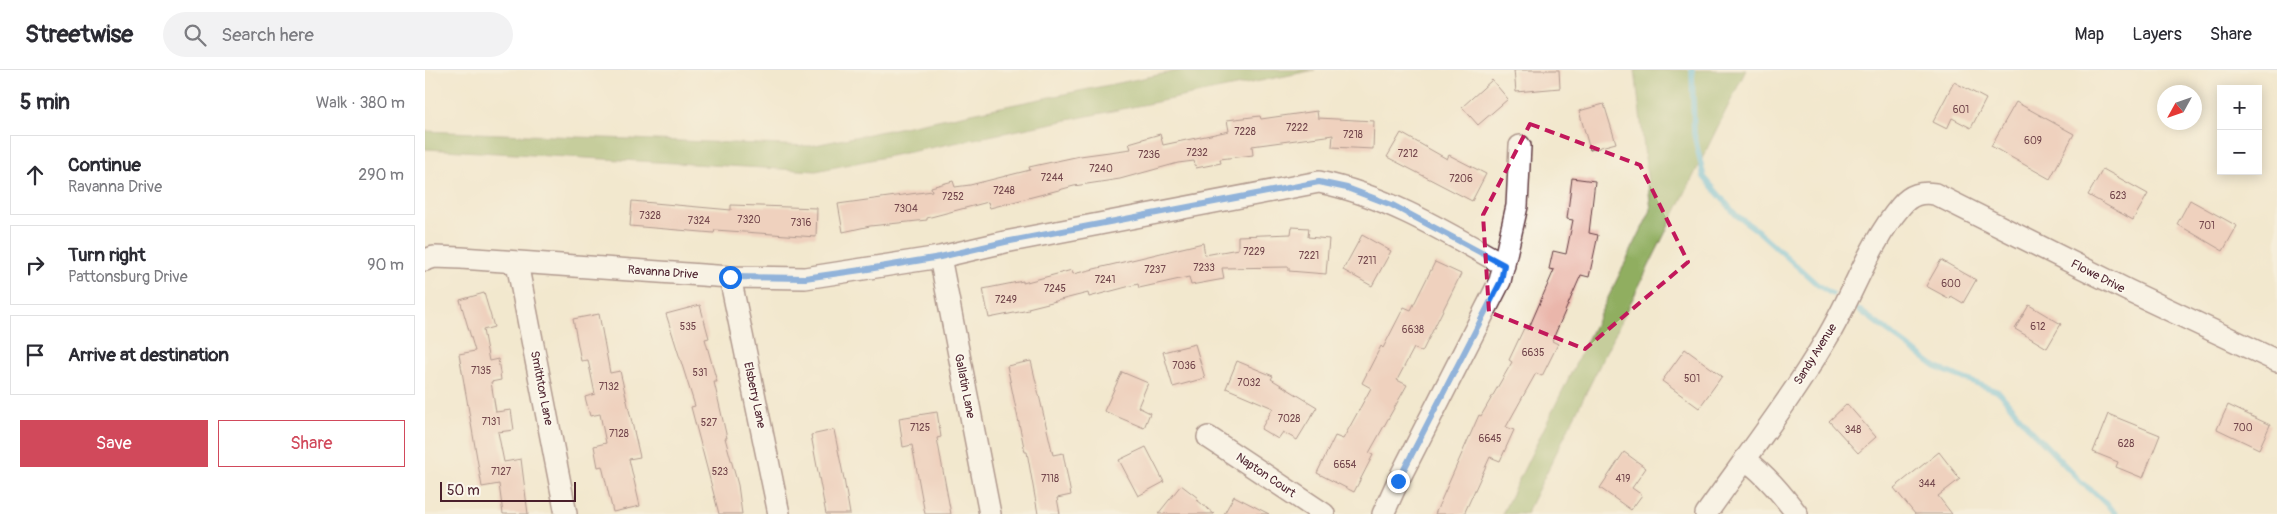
<!DOCTYPE html>
<html lang="en">
<head>
<meta charset="utf-8">
<style>
	:root { --surface:#fff; --page:#f2f2f3; --text:#2b2b33; --muted:#7c7c81; --line:#e1e1e2; --accent:#d1495b }
	body { margin:0; font-family:Pangolin,sans-serif; background:var(--page); color:var(--text) }
	.controls { position:absolute; right:15px; top:15px; display:grid; overflow:hidden; border-radius:0px; box-shadow:0 2px 12px #0003 }
	.controls button { width:45px; height:45px; display:grid; place-items:center; padding:0; border:0; border-bottom:1px solid var(--line); background:var(--surface); color:var(--text); font:25px sans-serif }
	.compass { position:absolute; left:1732px; top:15px; width:45px; height:45px; border-radius:50%; background:var(--surface); box-shadow:0 2px 12px #0003; rotate:230deg }
	.scale { position:absolute; left:15px; bottom:12px; width:136px; box-sizing:border-box; padding-left:5px; border:2px solid #4a1f2b; border-top:0; font-size:14px; line-height:18px; white-space:nowrap; color:#4a1f2b; -webkit-text-stroke:4px #fbf7ec; paint-order:stroke }
	.stop { position:absolute; width:15px; height:15px; margin:-11px; border:4px solid #1a73e8; border-radius:50%; background:#fff }
	.stop.end { background:#1a73e8; border-color:#fff; box-shadow:0 1px 5px #0008 }
	.list { margin:0; padding:0; list-style:none }
	h2 { display:flex; justify-content:space-between; align-items:center; height:65px; margin:0; padding:0 20px; font-size:21px }
	h2 small { font-size:16px; font-weight:400; color:var(--muted) }
	.list li { display:grid; grid-template-columns:32px 1fr auto; gap:15px; align-items:center; box-sizing:border-box; height:80px; margin:0 10px 10px; padding:0 10px; border:1px solid var(--line); border-radius:0px }
	.list b { display:block; font-size:19px; white-space:nowrap }
	.list p { margin:0; font-size:16px; white-space:nowrap; color:var(--muted) }
	.list em { font-size:16px; font-style:normal; color:var(--muted) }
	.actions { display:flex; gap:10px; padding:15px 20px }
	.actions a { flex:1; padding:11px 0; border:1px solid var(--accent); border-radius:0px; text-align:center; font-size:18px; color:var(--accent) }
	.actions .main { background:var(--accent); color:#fff }
	.icon { flex:none; width:28px; height:28px; fill:none; stroke:currentColor; stroke-width:2; stroke-linecap:round; stroke-linejoin:round }
	.map { position:relative; flex:none; width:1852px; height:444px; overflow:hidden }
	header { display:flex; align-items:center; gap:30px; box-sizing:border-box; height:70px; padding:0 25px; background:var(--surface); border-bottom:1px solid var(--line) }
	header strong { font-size:24px }
	nav { display:flex; gap:28px; margin-inline-start:auto; font-size:18px }
	.search { width:350px; height:45px; background:var(--page); display:flex; align-items:center; gap:12px; box-sizing:border-box; padding:0 18px; border-radius:28px; color:var(--muted); font-size:19px }
	main { display:flex }
	aside { flex:1; background:var(--surface) }
	.map>svg:first-child { display:block }
	.forest { fill:#90ae61; stroke:#6d6646 }
	.lines { fill:none; stroke-linecap:round; stroke-linejoin:round }
	.stream { stroke:#62bde0; stroke-width:5.5 }
	.building { fill:#eab6ab }
	.minor-casing { stroke:#633d43; stroke-width:24 }
	.minor { stroke:#fff; stroke-width:21 }
	.route { stroke:#1a73e8; stroke-width:6 }
	.marked { fill:none; stroke:#c2185b; stroke-width:4; stroke-dasharray:10 6; stroke-linejoin:round }
	.labels { text-anchor:middle; stroke-width:4; stroke-linejoin:round; paint-order:stroke }
	.number-label { font-size:10px; fill:#72454b }
	.street-label { font-size:12px; fill:#4a1f2b; stroke:#fbf7ec }
</style>
</head>
<body>
<header>
<strong>Streetwise</strong>
<div class="search"><svg class="icon" aria-label="search" viewBox="0 0 24 24"><circle cx="10" cy="10" r="6"/><path d="M15 15l6 6"/></svg>Search here</div>
<nav><a>Map</a><a>Layers</a><a>Share</a></nav>
</header>
<main>
<aside>
<h2>5 min<small>Walk · 380 m</small></h2>
<ul class="list">
<li><svg class="icon" aria-label="ahead" viewBox="0 0 24 24"><path d="M12 20V5M6 11l6-6 6 6"/></svg><div><b>Continue</b><p>Ravanna Drive</p></div><em>290 m</em></li>
<li><svg class="icon" aria-label="right" viewBox="0 0 24 24"><path d="M7 20v-9h11M14 6l5 5-5 5"/></svg><div><b>Turn right</b><p>Pattonsburg Drive</p></div><em>90 m</em></li>
<li><svg class="icon" aria-label="arrive" viewBox="0 0 24 24"><path d="M6 21V4h12l-3 4 3 4H6"/></svg><div><b>Arrive at destination</b></div></li>
</ul>
<div class="actions"><a class="main">Save</a><a>Share</a></div>
</aside>
<div class="map">
<svg width="1852" height="444" viewBox="0 0 1852 444">
	<rect width="100%" height="100%" fill="#fbf7ec"/>
	<filter id="ink" filterUnits="userSpaceOnUse"><feTurbulence type="fractalNoise" baseFrequency=".02" numOctaves="2"/><feDisplacementMap in="SourceGraphic" scale="10" xChannelSelector="R" yChannelSelector="G"/><feConvolveMatrix kernelMatrix="1 2 1 2 8 2 1 2 1" color-interpolation-filters="sRGB"/></filter>
	<filter id="wash" filterUnits="userSpaceOnUse"><feTurbulence type="fractalNoise" baseFrequency=".0096" numOctaves="4" result="noise"/><feDisplacementMap in="SourceGraphic" scale="20" xChannelSelector="R" yChannelSelector="G"/><feGaussianBlur stdDeviation="1.12" result="paint"/><feColorMatrix in="noise" values="0 0 0 0 0 0 0 0 0 0 0 0 0 0 0 0 0 1.4 0 .05"/><feComposite in="paint" operator="in"/></filter>
	<g filter="url(#wash)">
		<rect width="100%" height="100%" fill="#f2e8ce"/>
		<path class="forest" d="M757 0H890L391 101 0 79V61L385 76Z
			M1210 0H1321L1101 444H1077L1226 140Z"/>
		<g class="lines">
			<path class="stream" d="M1267 0 1269 64 1279 107 1311 145 1333 161 1394 216 1407 224
				M1433 239 1512 298 1574 322 1604 358 1659 415C1667 419 1684 437 1691 444"/>
		</g>
		<g id="blocks">
			<path class="building" d="M1089 0H1134L1135 18 1091 22Z
				M1067 10 1083 29 1053 55 1037 37Z
				M1529 12 1561 29 1546 58 1527 48 1522 59 1508 52Z
				M1591 32 1649 64 1625 109 1566 76Z
				M1179 34 1191 73 1165 80 1154 41Z
				M892 41 893 48 949 51 948 79 907 77 908 65 827 76 828 85 795 89 796 93 771 98 769 91 753 93 695 109 649 116 565 138 563 132 502 148V150L445 156 418 162 413 134 507 121 506 117 528 111 530 117 545 115 605 100 604 97 655 86 706 79 704 73 735 64 738 75 804 61 802 50 835 46 836 49Z
				M976 63 1022 89 1024 85 1061 104 1047 131 962 87Z
				M1678 99 1723 124 1708 150 1663 125Z
				M1147 108 1170 111 1164 163 1173 165 1164 207 1156 205 1127 271 1133 274 1117 306 1111 303 1081 357 1089 360 1075 391 1065 387 1039 444H1010L1054 345 1056 346 1087 292 1084 290 1099 258 1103 260 1129 200 1124 199 1128 181 1141 184 1148 150 1142 149Z
				M1765 130 1812 156 1798 181 1752 154Z
				M207 131 306 140V135L392 138 391 167 290 160 289 163 205 156Z
				M867 157 884 158 883 167 904 169 901 204 864 201V197L797 198 799 209 766 215 764 207 714 218 713 214 664 227 663 223 603 238 604 240 564 248 558 219 598 211V213L647 200 648 204 778 173 780 185 813 179V166L866 164Z
				M937 165 966 181 947 216 918 200Z
				M1516 190 1551 210 1538 233 1526 226 1525 229 1501 216Z
				M1010 192 1036 204 997 282 989 278 972 310 982 315 944 383 948 385 929 422 892 403 910 366 918 369 946 318 937 313 956 276 958 278 979 237 986 240Z
				M59 223 69 257 58 260 64 291 73 289 76 310 66 312 71 342 86 340 89 360 73 362 79 392 96 389 103 444H78L74 414 57 417 34 284 50 281 35 230Z
				M275 235 284 268 280 269 292 312H289L302 368H300L313 415 317 444H294L266 337 270 336 241 244Z
				M1604 235 1636 254 1622 278 1590 259Z
				M174 244 185 303 195 301 215 387 204 389 215 436 188 442 177 396 173 397 169 376 181 373 175 344 165 346 160 327 170 324 163 290 156 291 148 249Z
				M770 274 780 308 748 317 738 282Z
				M1260 279 1297 306 1274 338 1237 311Z
				M606 291 628 385 638 383 646 425 632 428 635 444H613L602 382H600L582 296Z
				M812 291 848 306 846 309 892 337 872 370 858 362 853 369 836 359 848 338 801 318Z
				M697 302 723 313 713 337 725 343 719 358 679 341Z
				M1422 334 1451 367 1433 383 1404 351Z
				M1803 335 1845 355 1834 379 1792 359Z
				M512 342 516 367 512 368 526 444H500L487 375 478 377 474 348Z
				M1683 344 1735 365 1718 408 1691 397 1693 392 1668 382Z
				M409 360 419 409 425 444H401L393 402 386 365Z
				M721 377 739 412 713 426 694 390Z
				M1199 382 1221 398 1207 418 1217 425 1206 440 1175 418Z
				M1514 382 1535 409 1513 426 1527 444H1490L1469 418Z
				M756 415 773 428 772 430 789 444H733Z
				M809 426 844 444H799Z"/>
		</g>
	</g>
	<g filter="url(#ink)">
		<use href="#blocks" fill-opacity="0" stroke="#633d43" stroke-width="1"/>
		<g class="lines">
			<defs>
				<path id="minor" d="M515 187 565 444
					M0 190 9 187 36 188 305 207 380 208 515 187 580 172 894 112C960 125 1021 162 1079 195
					M92 193 141 444
					M305 207 354 444
					M783 367 899 444
					M1320 389C1341 405 1356 423 1372 444
					M958 444 973 411 1075 211 1092 136 1095 76
					M1281 444C1322 386 1366 329 1402 268 1428 225 1443 175 1476 136 1486 124 1496 122 1510 124L1702 220 1852 291"/>
			</defs>
			<use href="#minor" class="minor-casing"/>
			<use href="#minor" class="minor"/>
		</g>
	</g>
	<g class="lines" filter="url(#ink)">
		<path class="route" d="M305 207 380 208 443 199 515 187 580 172 894 112 922 118 967 135 1079 195 1076 211 973 411"/>
	</g>
	<path d="M0 0H1852V444H0ZM1105 54 1215 95 1263 192 1160 279 1064 242 1058 145Z" fill="#f2e8ce" fill-opacity=".55" fill-rule="evenodd"/>
	<path class="marked" d="M1105 54 1215 95 1263 192 1160 279 1064 242 1058 145Z"/>
	<g class="labels">
		<g class="number-label">
			<text x="1536" y="43">601</text>
			<text x="872" y="61">7222</text>
			<text x="820" y="65">7228</text>
			<text x="928" y="68">7218</text>
			<text x="1608" y="74">609</text>
			<text x="772" y="86">7232</text>
			<text x="983" y="87">7212</text>
			<text x="724" y="88">7236</text>
			<text x="676" y="102">7240</text>
			<text x="627" y="111">7244</text>
			<text x="1036" y="112">7206</text>
			<text x="579" y="124">7248</text>
			<text x="1693" y="129">623</text>
			<text x="528" y="130">7252</text>
			<text x="481" y="142">7304</text>
			<text x="225" y="149">7328</text>
			<text x="324" y="153">7320</text>
			<text x="274" y="154">7324</text>
			<text x="376" y="156">7316</text>
			<text x="1782" y="159">701</text>
			<text x="829" y="185">7229</text>
			<text x="884" y="189">7221</text>
			<text x="942" y="194">7211</text>
			<text x="779" y="201">7233</text>
			<text x="730" y="203">7237</text>
			<text x="680" y="213">7241</text>
			<text x="1526" y="217">600</text>
			<text x="630" y="222">7245</text>
			<text x="581" y="233">7249</text>
			<text x="263" y="260">535</text>
			<text x="1613" y="260">612</text>
			<text x="988" y="263">6638</text>
			<text x="1108" y="286">6635</text>
			<text x="759" y="299">7036</text>
			<text x="56" y="304">7135</text>
			<text x="275" y="306">531</text>
			<text x="1267" y="312">501</text>
			<text x="824" y="316">7032</text>
			<text x="184" y="320">7132</text>
			<text x="864" y="352">7028</text>
			<text x="66" y="355">7131</text>
			<text x="284" y="356">527</text>
			<text x="495" y="361">7125</text>
			<text x="1818" y="361">700</text>
			<text x="1428" y="363">348</text>
			<text x="194" y="367">7128</text>
			<text x="1065" y="372">6645</text>
			<text x="1701" y="377">628</text>
			<text x="920" y="398">6654</text>
			<text x="76" y="405">7127</text>
			<text x="295" y="405">523</text>
			<text x="625" y="412">7118</text>
			<text x="1198" y="412">419</text>
			<text x="1502" y="417">344</text>
		</g>
		<g class="street-label">
			<text transform="translate(238 202) rotate(4)" y="4">Ravanna Drive</text>
			<text transform="translate(1673 206) rotate(27)" y="4">Flowe Drive</text>
			<text transform="translate(1390 284) rotate(-58)" y="4">Sandy Avenue</text>
			<text transform="translate(540 316) rotate(79)" y="4">Gallatin Lane</text>
			<text transform="translate(117 318) rotate(79)" y="4">Smithton Lane</text>
			<text transform="translate(330 325) rotate(78)" y="4">Elsberry Lane</text>
			<text transform="translate(841 405) rotate(34)" y="4">Napton Court</text>
		</g>
	</g>
</svg>
<div class="controls">
<button>+</button>
<button>−</button>
</div>
<svg class="compass" viewBox="-18 -18 36 36"><path d="M0-13l5 13h-10z" fill="#e53935"/><path d="M0 13l5-13h-10z" fill="#7c7c81"/></svg>
<div class="scale">50 m</div>
<div class="stop" style="left:305px;top:207px"></div>
<div class="stop end" style="left:973px;top:411px"></div>
</div>
</main>
</body>
</html>
